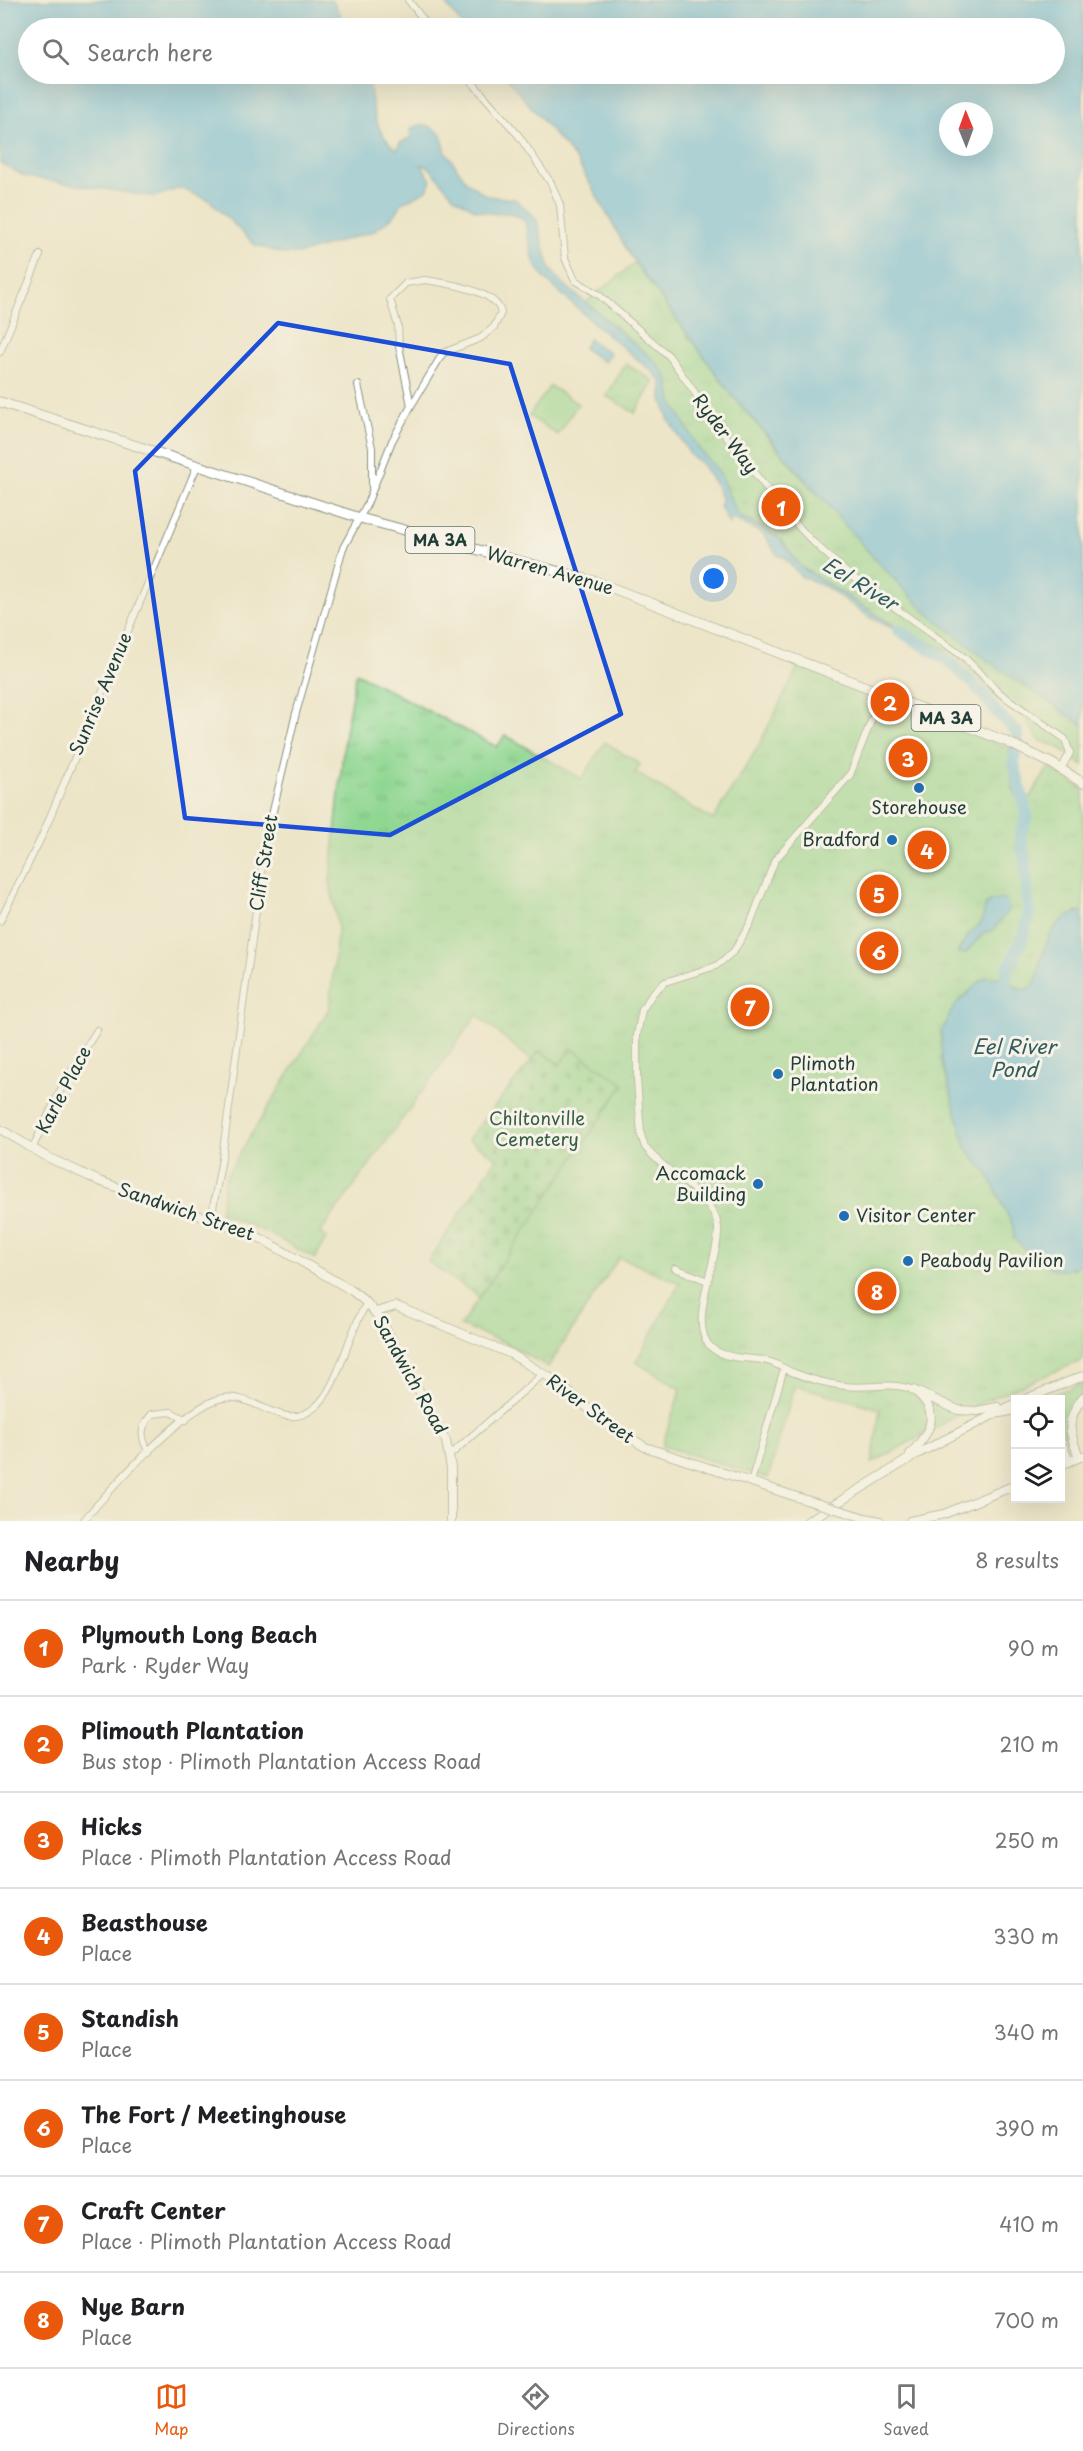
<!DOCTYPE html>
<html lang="en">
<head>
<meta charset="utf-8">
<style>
	:root { --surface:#fff; --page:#f6f6f6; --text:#202124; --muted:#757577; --line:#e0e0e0; --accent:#ea580c }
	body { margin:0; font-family:"Playpen Sans",sans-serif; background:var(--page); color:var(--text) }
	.controls { position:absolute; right:18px; bottom:18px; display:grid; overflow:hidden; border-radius:0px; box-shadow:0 6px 24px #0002 }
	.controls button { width:54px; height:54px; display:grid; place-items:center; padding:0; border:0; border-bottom:2px solid var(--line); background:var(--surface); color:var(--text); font:30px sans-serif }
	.compass { position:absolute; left:939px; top:102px; width:54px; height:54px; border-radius:50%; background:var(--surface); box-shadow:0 6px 24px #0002; rotate:359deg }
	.you { position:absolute; left:714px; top:579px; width:21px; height:21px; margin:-15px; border:4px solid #fff; border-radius:50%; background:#1a73e8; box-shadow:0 0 0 9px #1a73e833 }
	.badge { display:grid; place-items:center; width:39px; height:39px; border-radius:50%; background:var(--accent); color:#fff; font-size:20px; font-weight:700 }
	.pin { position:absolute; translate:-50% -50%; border:3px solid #fff; box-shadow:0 2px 6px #0006 }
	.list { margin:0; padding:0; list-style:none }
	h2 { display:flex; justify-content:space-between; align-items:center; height:78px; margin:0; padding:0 24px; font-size:26px }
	h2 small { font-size:20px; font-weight:400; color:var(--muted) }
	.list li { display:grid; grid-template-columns:39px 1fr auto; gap:18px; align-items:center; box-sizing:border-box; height:96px; padding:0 24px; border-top:2px solid var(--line) }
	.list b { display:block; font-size:22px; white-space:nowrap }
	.list p { margin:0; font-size:20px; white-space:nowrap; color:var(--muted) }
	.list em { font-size:20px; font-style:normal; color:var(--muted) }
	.icon { flex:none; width:33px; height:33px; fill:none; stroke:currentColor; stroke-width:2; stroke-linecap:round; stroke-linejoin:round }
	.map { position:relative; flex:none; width:1083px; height:1521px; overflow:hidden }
	.search { position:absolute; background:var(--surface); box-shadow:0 6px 24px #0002; left:18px; right:18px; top:18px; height:66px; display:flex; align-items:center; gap:15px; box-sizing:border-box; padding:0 21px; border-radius:33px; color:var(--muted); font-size:22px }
	.sheet { height:846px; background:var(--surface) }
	nav { display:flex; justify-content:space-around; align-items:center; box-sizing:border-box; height:84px; border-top:2px solid var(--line); background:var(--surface); font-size:16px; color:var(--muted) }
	nav a { display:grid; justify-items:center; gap:3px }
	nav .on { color:var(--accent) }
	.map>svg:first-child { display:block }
	.grass { fill:#90d792; stroke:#588a63; stroke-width:1.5 }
	.cemetery { fill:url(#cemetery-stones); stroke:#588a63; stroke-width:1.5 }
	.park { fill:url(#park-tufts); stroke:#588a63; stroke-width:1.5 }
	.water { fill:#64b8e0; stroke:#427a8a; stroke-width:1.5; fill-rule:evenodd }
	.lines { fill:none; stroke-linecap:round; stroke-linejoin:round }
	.river { stroke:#64b8e0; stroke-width:12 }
	.street-casing { stroke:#86917e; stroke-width:8 }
	.secondary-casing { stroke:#86917e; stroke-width:10 }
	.primary-casing { stroke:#86917e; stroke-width:11 }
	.street { stroke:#fff; stroke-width:6 }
	.secondary { stroke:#fff; stroke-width:8 }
	.primary { stroke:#fff; stroke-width:9 }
	.secondary-bridge-casing { stroke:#86917e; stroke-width:10; stroke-linecap:butt }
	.secondary-bridge { stroke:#fff; stroke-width:8 }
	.marked { fill:none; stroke:#1d4ed8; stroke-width:4.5; stroke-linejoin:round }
	.poi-dot { fill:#1f6fb2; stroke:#f7f3e8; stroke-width:2 }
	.labels { text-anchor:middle; stroke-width:6; stroke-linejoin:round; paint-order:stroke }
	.shield { fill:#f7f3e8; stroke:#60746a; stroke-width:1.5 }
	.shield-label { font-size:16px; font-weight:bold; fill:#1f3d34 }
	.street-label { font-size:18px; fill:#1f3d34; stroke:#f7f3e8 }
	.poi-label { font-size:18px; fill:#1f3d34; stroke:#f7f3e8; text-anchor:start }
	.park-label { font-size:18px; fill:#365c47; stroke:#f7f3e8 }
	.water-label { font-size:20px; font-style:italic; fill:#305c5f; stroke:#f7f3e8 }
</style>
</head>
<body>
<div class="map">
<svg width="1083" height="1521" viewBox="0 0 1083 1521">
	<defs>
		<pattern id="cemetery-stones" width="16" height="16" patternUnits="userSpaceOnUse" patternTransform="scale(1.5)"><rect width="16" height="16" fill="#90d792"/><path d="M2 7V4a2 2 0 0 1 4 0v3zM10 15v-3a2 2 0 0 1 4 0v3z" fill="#7cb97e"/></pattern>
		<pattern id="park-tufts" width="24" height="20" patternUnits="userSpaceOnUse" patternTransform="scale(1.5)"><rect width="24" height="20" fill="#90d792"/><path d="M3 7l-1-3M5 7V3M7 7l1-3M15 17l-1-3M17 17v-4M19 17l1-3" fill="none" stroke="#7cb97e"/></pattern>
	</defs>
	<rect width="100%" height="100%" fill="#f7f3e8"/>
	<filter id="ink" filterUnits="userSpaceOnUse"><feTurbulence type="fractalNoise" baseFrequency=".0167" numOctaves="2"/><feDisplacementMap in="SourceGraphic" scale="12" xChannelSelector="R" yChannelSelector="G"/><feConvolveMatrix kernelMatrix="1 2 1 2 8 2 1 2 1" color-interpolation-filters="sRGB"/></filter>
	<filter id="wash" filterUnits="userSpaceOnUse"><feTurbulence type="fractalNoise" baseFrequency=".008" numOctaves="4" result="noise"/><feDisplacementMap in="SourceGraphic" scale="24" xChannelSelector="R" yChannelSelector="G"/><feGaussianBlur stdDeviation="1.35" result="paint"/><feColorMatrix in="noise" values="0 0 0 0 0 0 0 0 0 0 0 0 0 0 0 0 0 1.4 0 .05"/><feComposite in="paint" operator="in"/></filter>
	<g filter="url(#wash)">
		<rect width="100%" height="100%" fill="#ede5c8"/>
		<path class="grass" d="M550 386 578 404 558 435 529 416Z
			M1083 1383C1083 1397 1072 1410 1068 1424 1065 1432 1070 1441 1070 1447L1061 1426 1060 1400H1039Z"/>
		<path class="cemetery" d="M571 1048 624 1084 481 1298 428 1262 497 1158 468 1139 540 1050Z"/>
		<path class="park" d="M635 263 732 395 812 489 987 660 1083 725V766L1060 748 1039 740 1025 718 995 697 979 677 953 653 896 627 801 567C793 560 790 551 784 543 772 530 753 523 737 515L719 472 699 449 672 402 666 376 657 363 586 302Z
			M626 364 654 381 635 413 606 396Z
			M799 665 1009 748 1012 785 1019 803 1030 797 1049 767 1083 789V911L1076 912 1040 957 1038 977 1033 987 1023 990 999 977H985L959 1001 950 1014 942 1062 966 1147 989 1176 1013 1226 1014 1239 1072 1270 1083 1262V1360L984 1401 872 1463 880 1409 795 1385 768 1478 662 1446 681 1389 636 1362 680 1283 619 1257 548 1367 506 1343 460 1326 624 1084 571 1048 560 1064 540 1051 531 1060 477 1015 320 1233 326 1238 315 1259 269 1233 220 1213 225 1177 329 1009 338 927 330 882 332 864 345 732 356 673 497 747 505 735 582 779 605 742 640 764 636 773 713 820 758 747Z"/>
		<path class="water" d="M0 0H332L348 28H28V74H369C371 102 373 132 397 150L400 143 411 137 410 129C424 121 430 125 441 134L446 152 467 182 487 196 515 199 536 218 550 269 560 281 657 363 668 379 672 402 699 449 719 472 737 515 780 539 801 567 912 638 871 618 826 587 801 576 783 557 778 556 763 534 732 518 729 520 730 526 719 505 722 501 716 485 702 464 691 456 669 421 662 399V382L653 372 604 332 544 278 534 262 524 219 509 213 496 214 476 210 454 197 429 167 421 164 431 180 427 190 402 203 395 215 374 231 299 254H284L255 245 209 200 180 188 154 197 26 177 0 163Z
			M443 0H1083V725L987 660 926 612 873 557 732 395 630 255 577 161 503 74H1054V28H464ZM948 111H984V147H948Z
			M589 339 610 353 604 362 583 348Z
			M1006 899 1009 909 993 930 983 933 967 952 960 954 958 951 969 934 982 922 985 905 992 901Z
			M1083 911V1262C1055 1284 1036 1257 1014 1239L1013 1226 989 1176 966 1147 942 1062 941 1033 950 1014 959 1001 985 977H999L1022 990 1033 987C1048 957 1039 921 1083 911Z"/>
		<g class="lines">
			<path class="river" d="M898 630 946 659 979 689 997 713 1018 733 1014 763 1027 816 1020 836 1025 859 1029 915 1021 943 1015 952 1014 961 1008 967 1003 995"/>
		</g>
	</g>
	<g filter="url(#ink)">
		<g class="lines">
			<defs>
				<path id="street" d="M408 0 430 28
					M465 74 519 136 551 183 560 205 565 258 575 280 599 295 669 356 724 434 786 513 811 540 847 573 965 658 1001 694 1065 739 1070 753 1061 769
					M425 280C445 283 497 290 501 313L494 327 481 338 443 353 411 406 399 346 398 326 390 299 406 283Z
					M0 352 40 255
					M358 385 372 448V488
					M888 694 873 716 850 775 775 860 750 924 734 951 716 966 665 982 653 993 642 1010 637 1035V1080L641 1135 645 1147C663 1172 715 1195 718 1227 721 1257 680 1334 718 1352 733 1360 751 1357 767 1361 776 1363 784 1369 792 1372 809 1379 828 1384 845 1386 868 1389 892 1381 913 1390
					M873 716 872 697 875 689
					M0 921 42 836 197 466
					M32 1149 64 1083 97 1030
					M211 1219 222 1158 265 845 296 713 343 548 367 504 392 441 411 406
					M675 1268 708 1281
					M149 1452C140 1437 140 1427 152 1414L171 1412 186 1420
					M450 1455 543 1374
					M751 1482 784 1368
					M83 1521C109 1491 186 1404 223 1398 256 1393 283 1433 314 1408 339 1389 348 1331 367 1303"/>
				<path id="secondary" d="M0 1129 47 1157 99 1181 253 1234 351 1290 367 1303 381 1320 446 1441 451 1468V1521
					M376 1312 396 1306 511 1354 557 1382 602 1420 645 1447 806 1500
					M913 1390 958 1410 977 1411 998 1407
					M1023 1400 1083 1376
					M1000 1413 1016 1410
					M1060 1440 1069 1462
					M910 1454C928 1435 943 1414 916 1392
					M1079 1457C1069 1431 1065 1421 1083 1397
					M1060 1465 1083 1456
					M865 1518 880 1521
					M808 1521 917 1454 1016 1403
					M910 1521 944 1514 1016 1485"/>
				<path id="primary" d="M0 402 360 518 597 582 1005 741 1051 763 1083 783"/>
			</defs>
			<use href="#street" class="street-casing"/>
			<use href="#secondary" class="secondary-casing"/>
			<use href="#primary" class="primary-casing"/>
			<use href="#street" class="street"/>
			<use href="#secondary" class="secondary"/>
			<use href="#primary" class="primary"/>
			<defs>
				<path id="secondary-bridge" d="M806 1500 865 1518"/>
			</defs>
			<use href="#secondary-bridge" class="secondary-bridge-casing"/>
			<use href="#secondary-bridge" class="secondary-bridge"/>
		</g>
	</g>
	<path d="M0 0H1083V1521H0ZM278 323 510 364 621 714 390 835 185 818 135 471Z" fill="#ede5c8" fill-opacity=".55" fill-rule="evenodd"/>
	<path class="marked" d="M278 323 510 364 621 714 390 835 185 818 135 471Z"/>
	<g class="poi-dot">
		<circle cx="919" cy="788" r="6"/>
		<circle cx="892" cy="840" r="6"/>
		<circle cx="778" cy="1074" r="6"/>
		<circle cx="758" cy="1184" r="6"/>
		<circle cx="844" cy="1216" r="6"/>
		<circle cx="908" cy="1261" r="6"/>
	</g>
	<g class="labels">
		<g class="shield">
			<rect x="405.5" y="527" width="69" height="26" rx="4.5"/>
			<rect x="911.5" y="705" width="69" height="26" rx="4.5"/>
		</g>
		<g class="shield-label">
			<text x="440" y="546">MA 3A</text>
			<text x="946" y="724">MA 3A</text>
		</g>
		<g class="street-label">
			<text transform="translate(725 434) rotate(53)" y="6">Ryder Way</text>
			<text transform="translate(550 571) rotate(16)" y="6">Warren Avenue</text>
			<text transform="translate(101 694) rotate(-67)" y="6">Sunrise Avenue</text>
			<text transform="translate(264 863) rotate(-81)" y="6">Cliff Street</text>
			<text transform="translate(64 1090) rotate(-62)" y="6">Karle Place</text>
			<text transform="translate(186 1212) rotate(19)" y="6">Sandwich Street</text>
			<text transform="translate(410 1375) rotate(61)" y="6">Sandwich Road</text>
			<text transform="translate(590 1409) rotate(36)" y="6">River Street</text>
		</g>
		<g class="poi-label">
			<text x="919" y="814" text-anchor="middle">Storehouse</text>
			<text x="880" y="846" text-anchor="end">Bradford</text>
			<text x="790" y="1070">Plimoth<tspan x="790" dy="21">Plantation</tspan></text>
			<text x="746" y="1180" text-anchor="end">Accomack<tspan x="746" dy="21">Building</tspan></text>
			<text x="856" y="1222">Visitor Center</text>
			<text x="920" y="1267">Peabody Pavilion</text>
		</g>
		<g class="park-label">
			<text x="537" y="1125">Chiltonville<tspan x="537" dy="21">Cemetery</tspan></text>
		</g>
		<g class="water-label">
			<text transform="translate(860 584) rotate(31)" y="7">Eel River</text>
			<text x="1014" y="1054">Eel River<tspan x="1014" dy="23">Pond</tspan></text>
		</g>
	</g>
</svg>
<div class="controls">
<button><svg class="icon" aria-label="locate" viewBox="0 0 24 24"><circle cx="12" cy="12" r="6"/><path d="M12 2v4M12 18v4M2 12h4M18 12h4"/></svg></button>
<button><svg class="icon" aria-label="layers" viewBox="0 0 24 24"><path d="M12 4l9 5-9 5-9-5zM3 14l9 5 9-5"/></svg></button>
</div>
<svg class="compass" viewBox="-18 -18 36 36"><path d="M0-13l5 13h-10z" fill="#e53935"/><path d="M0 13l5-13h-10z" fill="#757577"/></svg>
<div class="you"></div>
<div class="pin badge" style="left:781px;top:507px">1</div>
<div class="pin badge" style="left:890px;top:702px">2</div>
<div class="pin badge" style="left:908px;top:758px">3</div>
<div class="pin badge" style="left:927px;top:850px">4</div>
<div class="pin badge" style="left:879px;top:894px">5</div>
<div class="pin badge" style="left:879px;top:951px">6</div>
<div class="pin badge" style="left:750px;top:1007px">7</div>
<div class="pin badge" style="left:877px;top:1291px">8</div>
<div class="search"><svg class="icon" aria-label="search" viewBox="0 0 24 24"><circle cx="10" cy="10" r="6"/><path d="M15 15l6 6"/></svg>Search here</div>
</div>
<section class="sheet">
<h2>Nearby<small>8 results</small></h2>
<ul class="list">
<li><span class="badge">1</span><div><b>Plymouth Long Beach</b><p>Park · Ryder Way</p></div><em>90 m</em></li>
<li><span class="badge">2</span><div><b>Plimouth Plantation</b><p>Bus stop · Plimoth Plantation Access Road</p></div><em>210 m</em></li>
<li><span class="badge">3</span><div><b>Hicks</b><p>Place · Plimoth Plantation Access Road</p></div><em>250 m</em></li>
<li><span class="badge">4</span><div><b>Beasthouse</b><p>Place</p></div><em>330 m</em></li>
<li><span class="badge">5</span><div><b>Standish</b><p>Place</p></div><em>340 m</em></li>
<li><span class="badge">6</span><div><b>The Fort / Meetinghouse</b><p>Place</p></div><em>390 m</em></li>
<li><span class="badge">7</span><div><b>Craft Center</b><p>Place · Plimoth Plantation Access Road</p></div><em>410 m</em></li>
<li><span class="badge">8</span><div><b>Nye Barn</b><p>Place</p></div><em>700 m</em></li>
</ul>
</section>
<nav>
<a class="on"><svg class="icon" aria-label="map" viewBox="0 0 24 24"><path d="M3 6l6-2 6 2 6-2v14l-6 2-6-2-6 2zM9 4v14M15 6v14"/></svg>Map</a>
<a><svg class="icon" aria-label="directions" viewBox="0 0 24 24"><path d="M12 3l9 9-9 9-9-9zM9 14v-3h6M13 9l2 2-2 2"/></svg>Directions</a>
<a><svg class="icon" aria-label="saved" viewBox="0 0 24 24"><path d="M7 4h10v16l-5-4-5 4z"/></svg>Saved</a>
</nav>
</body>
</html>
